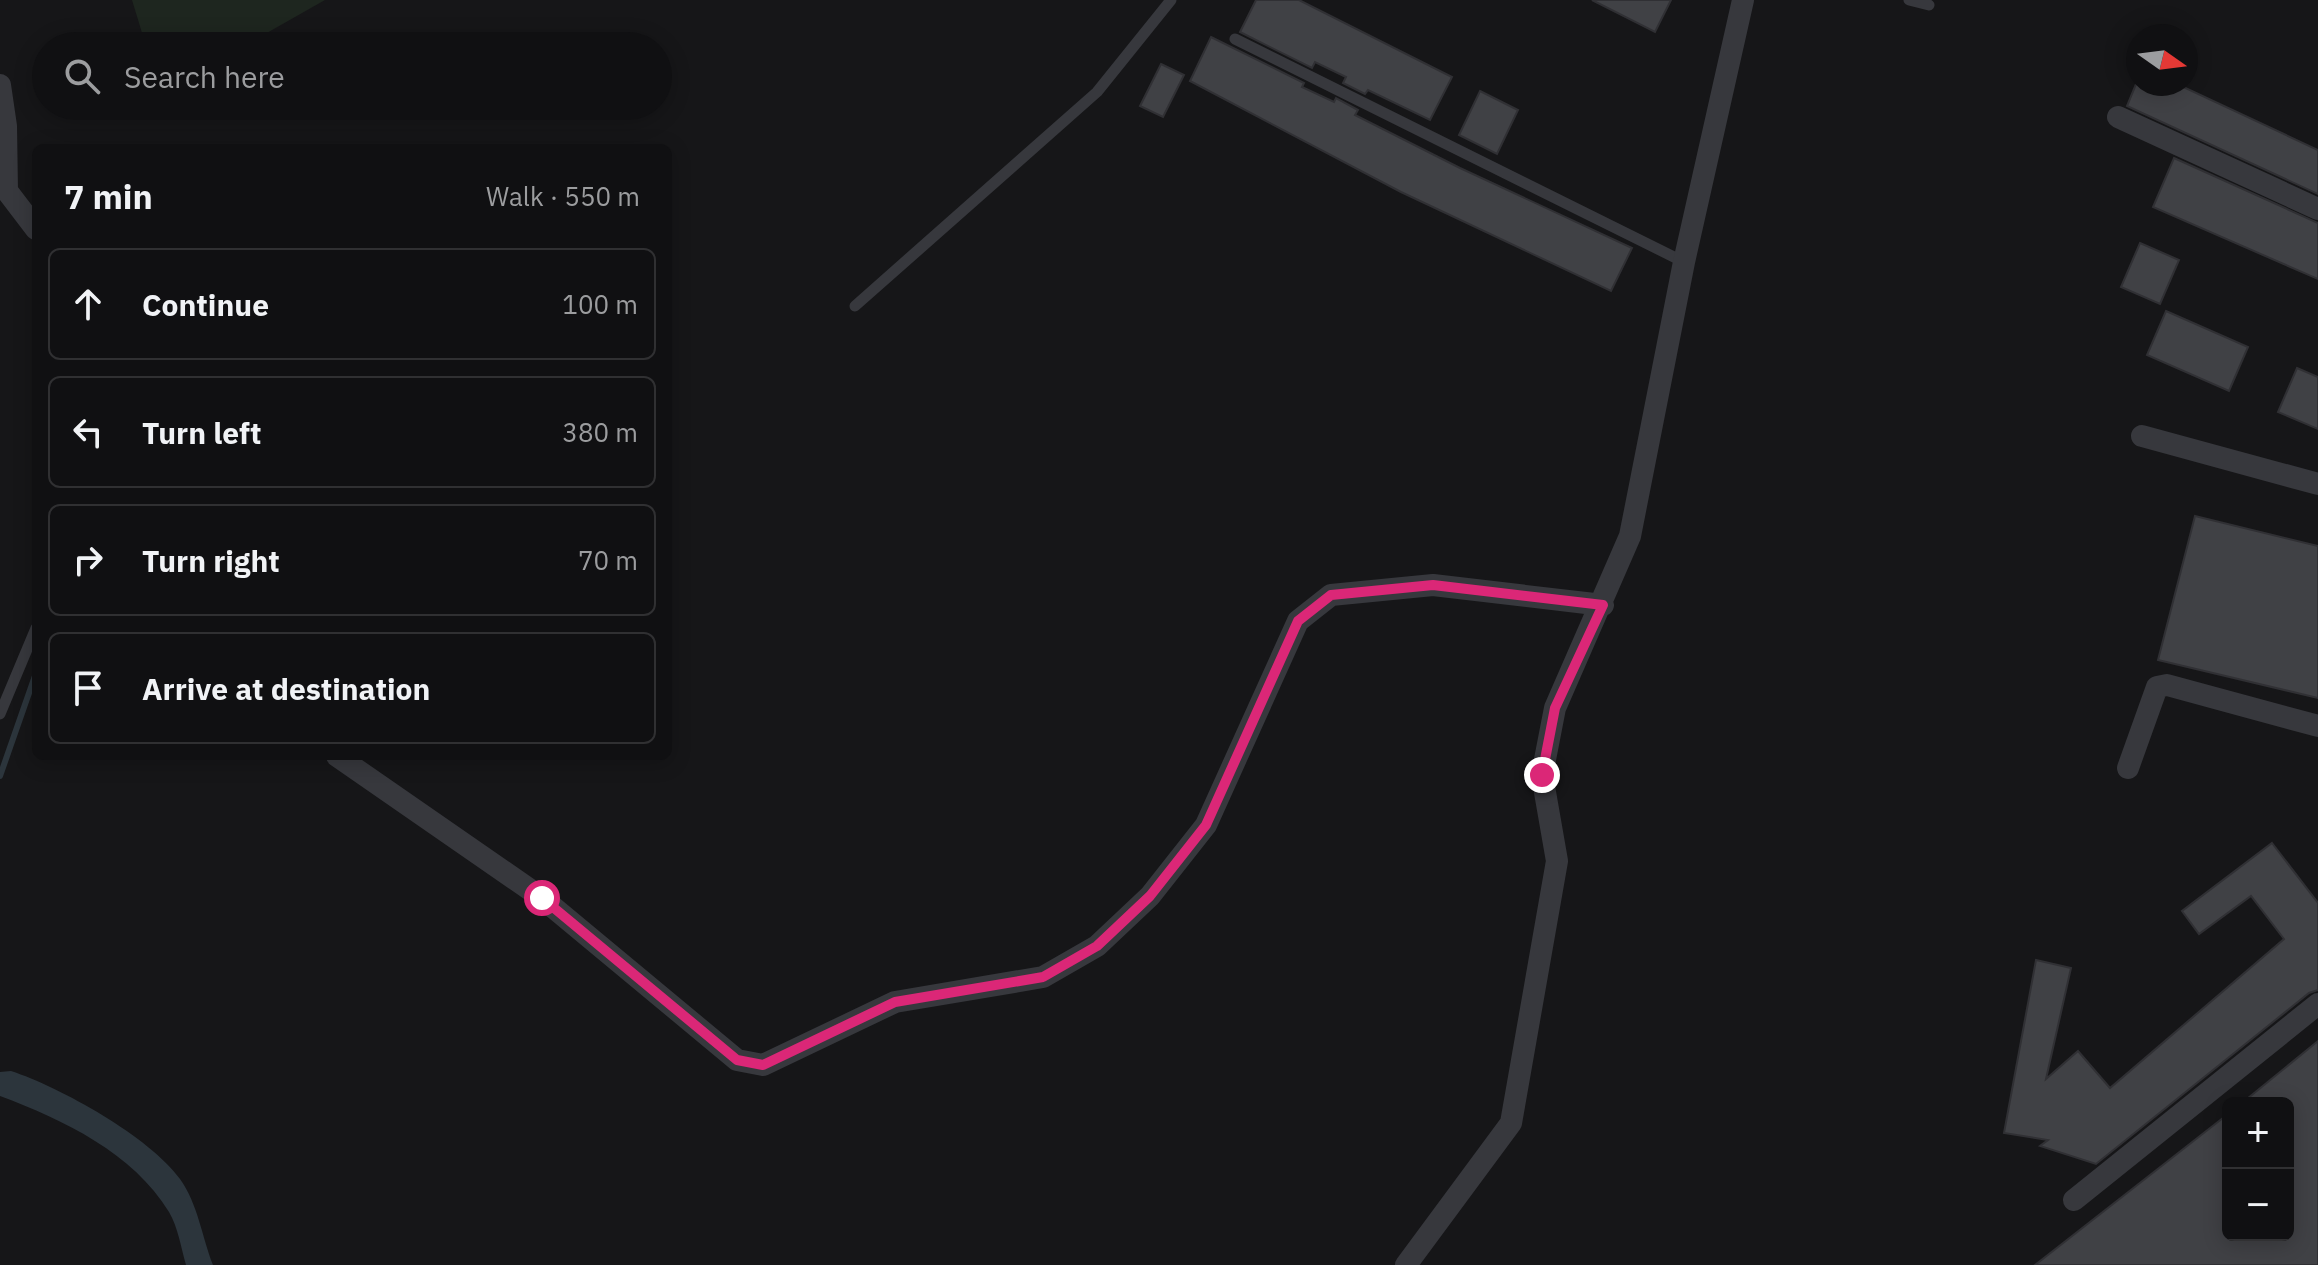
<!DOCTYPE html>
<html lang="en">
<head>
<meta charset="utf-8">
<style>
	:root { --surface:#101012; --page:#1e1e20; --text:#f1f3f6; --muted:#9c9d9f; --line:#303032 }
	body { margin:0; font-family:"IBM Plex Sans",sans-serif; background:var(--page); color:var(--text) }
	.controls { position:absolute; right:24px; bottom:24px; display:grid; overflow:hidden; border-radius:12px; box-shadow:0 4px 20px #0003 }
	.controls button { width:72px; height:72px; display:grid; place-items:center; padding:0; border:0; border-bottom:2px solid var(--line); background:var(--surface); color:var(--text); font:40px sans-serif }
	.compass { position:absolute; left:2126px; top:24px; width:72px; height:72px; border-radius:50%; background:var(--surface); box-shadow:0 4px 20px #0003; rotate:104deg }
	.stop { position:absolute; width:24px; height:24px; margin:-18px; border:6px solid #db2777; border-radius:50%; background:#fff }
	.stop.end { background:#db2777; border-color:#fff; box-shadow:0 2px 8px #0008 }
	.list { margin:0; padding:0; list-style:none }
	h2 { display:flex; justify-content:space-between; align-items:center; height:104px; margin:0; padding:0 32px; font-size:34px }
	h2 small { font-size:26px; font-weight:400; color:var(--muted) }
	.list li { display:grid; grid-template-columns:52px 1fr auto; gap:24px; align-items:center; box-sizing:border-box; height:112px; margin:0 16px 16px; padding:0 16px; border:2px solid var(--line); border-radius:12px }
	.list b { display:block; font-size:30px; white-space:nowrap }
	.list em { font-size:26px; font-style:normal; color:var(--muted) }
	.icon { flex:none; width:44px; height:44px; fill:none; stroke:currentColor; stroke-width:2; stroke-linecap:round; stroke-linejoin:round }
	.map { position:relative; flex:none; width:2318px; height:1265px; overflow:hidden }
	.search { position:absolute; background:var(--surface); box-shadow:0 4px 20px #0003; left:32px; top:32px; width:640px; height:88px; display:flex; align-items:center; gap:20px; box-sizing:border-box; padding:0 28px; border-radius:44px; color:var(--muted); font-size:30px }
	.panel { position:absolute; background:var(--surface); box-shadow:0 4px 20px #0003; left:32px; top:144px; width:640px; height:616px; border-radius:12px }
	.map>svg:first-child { display:block }
	.green { fill:#1e261f }
	.water { fill:#2c353c }
	.lines { fill:none; stroke-linecap:round; stroke-linejoin:round }
	.stream { stroke:#2c353c; stroke-width:6 }
	.building { fill:#404145; stroke:#303034; stroke-width:2 }
	.lane { stroke:#37383d; stroke-width:11 }
	.street { stroke:#37383d; stroke-width:22 }
	.route { stroke:#db2777; stroke-width:10 }
</style>
</head>
<body>
<div class="map">
<svg width="2318" height="1265" viewBox="0 0 2318 1265">
	<rect width="100%" height="100%" fill="#161618"/>
	<path class="green" d="M132 0H325L244 46H146Z"/>
	<path class="water" d="M11 1071C60 1087 150 1137 180 1179 198 1204 202 1237 213 1265H186C181 1248 178 1227 169 1212 133 1153 64 1120 0 1096V1072Z"/>
	<g class="lines">
		<path class="stream" d="M0 776 36 673"/>
	</g>
	<path class="building" d="M1256 0H1299L1452 77 1430 120 1368 90 1365 94 1343 83 1346 77 1315 62 1312 68 1240 32Z
		M1592 0H1671L1655 32Z
		M1211 37 1304 83 1302 87 1334 102 1336 98 1358 110 1355 115 1460 168 1632 248 1611 291 1401 192 1190 81Z
		M1161 64 1184 75 1163 117 1140 106Z
		M2136 84H2177L2318 150V194L2127 106Z
		M1480 91 1518 110 1497 154 1459 135Z
		M2174 158 2318 223V279L2153 207Z
		M2140 243 2179 260 2160 304 2121 287Z
		M2166 311 2248 347 2229 391 2147 355Z
		M2297 368 2318 377V429L2278 412Z
		M2195 516 2318 546V698L2158 660Z
		M2272 843 2318 903V990L2309 993 2096 1164 2040 1146 2048 1140 2004 1133 2036 960 2071 968 2046 1079 2078 1051 2110 1088 2284 939 2251 896 2199 934 2182 911Z
		M2318 1041V1265H2035L2228 1114V1235H2288V1103H2242Z"/>
	<g class="lines">
		<path class="lane" d="M1909 0 1929 5
			M1235 39 1684 262
			M855 306 1097 92 1171 0
			M0 714 36 628"/>
		<path class="street" d="M0 85 6 126 7 191 36 229
			M2118 117 2318 209
			M2142 436 2318 484
			M337 756 542 898 737 1060 763 1065 895 1002 1043 977 1097 946 1150 896 1206 825 1298 621 1331 595 1433 585 1603 605
			M2128 768 2157 687 2167 685 2318 726
			M2074 1200 2318 1004
			M1406 1265 1511 1123 1557 861 1542 775 1555 708 1630 536 1684 262 1743 0"/>
	</g>
	<g class="lines">
		<path class="route" d="M542 898 737 1060 763 1065 895 1002 1043 977 1097 946 1150 896 1206 825 1298 621 1331 595 1433 585 1603 605 1555 708 1542 775"/>
	</g>
</svg>
<div class="controls">
<button>+</button>
<button>−</button>
</div>
<svg class="compass" viewBox="-18 -18 36 36"><path d="M0-13l5 13h-10z" fill="#e53935"/><path d="M0 13l5-13h-10z" fill="#9c9d9f"/></svg>
<div class="stop" style="left:542px;top:898px"></div>
<div class="stop end" style="left:1542px;top:775px"></div>
<div class="search"><svg class="icon" aria-label="search" viewBox="0 0 24 24"><circle cx="10" cy="10" r="6"/><path d="M15 15l6 6"/></svg>Search here</div>
<section class="panel">
<h2>7 min<small>Walk · 550 m</small></h2>
<ul class="list">
<li><svg class="icon" aria-label="ahead" viewBox="0 0 24 24"><path d="M12 20V5M6 11l6-6 6 6"/></svg><div><b>Continue</b></div><em>100 m</em></li>
<li><svg class="icon" aria-label="left" viewBox="0 0 24 24"><path d="M17 20v-9H6M10 6l-5 5 5 5"/></svg><div><b>Turn left</b></div><em>380 m</em></li>
<li><svg class="icon" aria-label="right" viewBox="0 0 24 24"><path d="M7 20v-9h11M14 6l5 5-5 5"/></svg><div><b>Turn right</b></div><em>70 m</em></li>
<li><svg class="icon" aria-label="arrive" viewBox="0 0 24 24"><path d="M6 21V4h12l-3 4 3 4H6"/></svg><div><b>Arrive at destination</b></div></li>
</ul>
</section>
</div>
</body>
</html>
